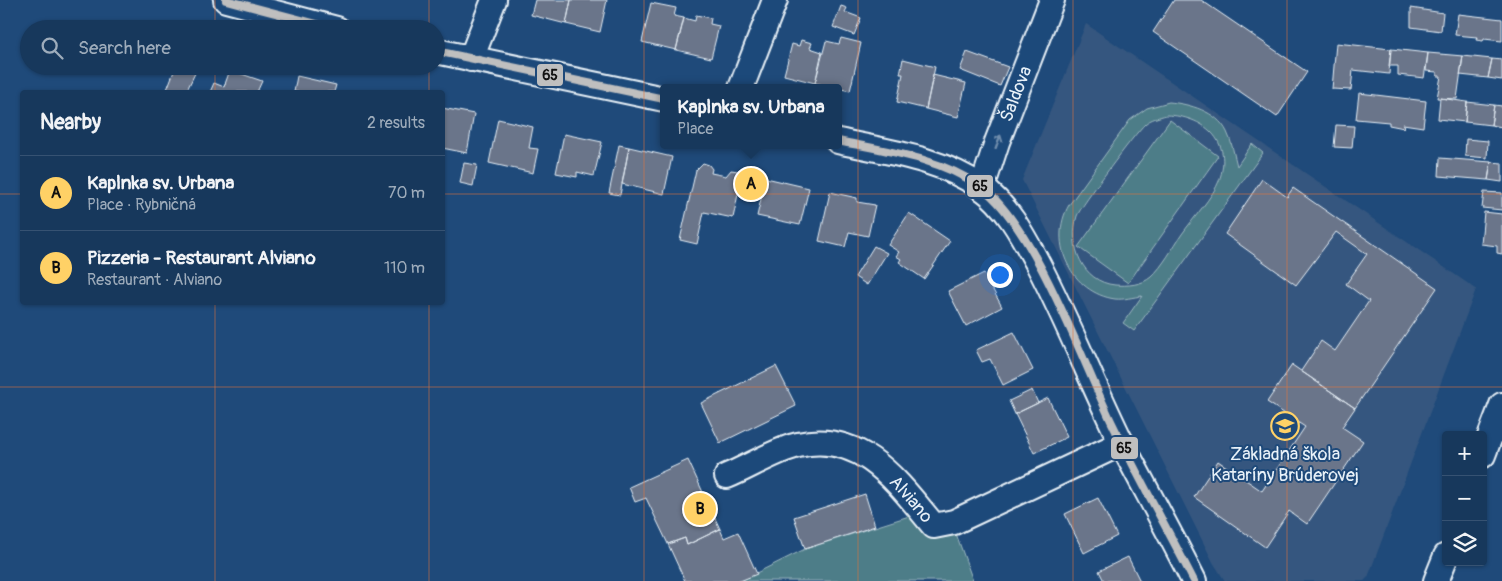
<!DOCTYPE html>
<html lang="en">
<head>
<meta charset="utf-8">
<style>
	:root { --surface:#17385c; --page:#244365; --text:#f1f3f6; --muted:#9eacbb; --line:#365272; --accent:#ffd166 }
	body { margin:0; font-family:Pangolin,sans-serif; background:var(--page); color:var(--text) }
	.controls { position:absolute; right:15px; bottom:15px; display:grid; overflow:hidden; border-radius:5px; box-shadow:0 1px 4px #0004 }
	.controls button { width:45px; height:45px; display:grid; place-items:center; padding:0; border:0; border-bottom:1px solid var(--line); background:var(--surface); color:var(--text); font:25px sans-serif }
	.you { position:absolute; left:999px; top:274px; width:18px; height:18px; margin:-12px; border:4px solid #fff; border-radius:50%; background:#1a73e8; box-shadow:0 0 0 8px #1a73e833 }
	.badge { display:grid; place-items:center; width:32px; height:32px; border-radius:50%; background:var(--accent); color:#111; font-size:16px; font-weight:700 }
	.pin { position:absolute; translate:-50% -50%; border:2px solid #fff; box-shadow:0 1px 5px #0006 }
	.popup { position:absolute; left:660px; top:84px; width:182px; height:65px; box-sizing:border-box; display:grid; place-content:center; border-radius:5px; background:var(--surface); filter:drop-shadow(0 1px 4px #0005); font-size:16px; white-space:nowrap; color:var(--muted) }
	.popup b { font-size:19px; color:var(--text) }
	.popup::after { content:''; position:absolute; left:50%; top:100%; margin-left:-10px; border:10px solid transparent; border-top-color:var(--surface) }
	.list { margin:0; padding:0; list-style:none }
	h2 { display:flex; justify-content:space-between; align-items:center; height:65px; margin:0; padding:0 20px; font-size:21px }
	h2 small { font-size:16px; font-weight:400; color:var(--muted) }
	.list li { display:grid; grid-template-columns:32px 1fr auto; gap:15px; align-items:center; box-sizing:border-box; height:75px; padding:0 20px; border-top:1px solid var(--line) }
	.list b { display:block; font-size:19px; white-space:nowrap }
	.list p { margin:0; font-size:16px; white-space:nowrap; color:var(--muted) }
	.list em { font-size:16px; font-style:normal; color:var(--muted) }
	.icon { flex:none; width:28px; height:28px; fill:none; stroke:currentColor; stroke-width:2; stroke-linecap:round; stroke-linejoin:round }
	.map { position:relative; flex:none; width:1502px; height:581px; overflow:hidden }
	.search { position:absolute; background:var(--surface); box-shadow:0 1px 4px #0004; left:20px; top:20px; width:425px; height:55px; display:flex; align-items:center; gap:12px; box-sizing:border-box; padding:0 18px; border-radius:28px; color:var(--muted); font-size:19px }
	.panel { position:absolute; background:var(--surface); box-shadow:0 1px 4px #0004; left:20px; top:90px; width:425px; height:215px; border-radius:5px }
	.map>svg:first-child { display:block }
	.built { fill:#36577f }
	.green { fill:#4e7d88; stroke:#9bb7c0; fill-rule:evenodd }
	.building { fill:#6a748a; stroke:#e8f1f8 }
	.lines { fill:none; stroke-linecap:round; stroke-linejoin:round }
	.minor-casing { stroke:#e8f1f8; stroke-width:28 }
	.minor { stroke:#1f4a7a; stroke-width:24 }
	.bus-1-casing { stroke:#1f4a7a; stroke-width:11 }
	.bus-1 { stroke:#bfbfbf; stroke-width:8 }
	.oneway { stroke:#6f8dac }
	.grid { fill:none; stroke:#e8773b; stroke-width:1; stroke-opacity:0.55 }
	.labels { text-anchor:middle; stroke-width:4; stroke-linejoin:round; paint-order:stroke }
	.street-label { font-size:18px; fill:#e8f1f8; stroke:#1f4a7a }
	.poi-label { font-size:18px; fill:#e8f1f8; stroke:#1f4a7a }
	.line-badge { stroke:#1f4a7a; stroke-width:2 }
	.pale-badge-label { font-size:14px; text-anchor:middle; font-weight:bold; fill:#111 }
</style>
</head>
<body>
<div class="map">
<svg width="1502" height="581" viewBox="0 0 1502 581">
	<rect width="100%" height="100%" fill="#1f4a7a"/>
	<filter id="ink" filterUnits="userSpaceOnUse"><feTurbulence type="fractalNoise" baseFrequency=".02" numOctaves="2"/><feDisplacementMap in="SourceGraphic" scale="10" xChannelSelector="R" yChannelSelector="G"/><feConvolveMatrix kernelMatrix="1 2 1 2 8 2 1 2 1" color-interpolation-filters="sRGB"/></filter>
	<g filter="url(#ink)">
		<path class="built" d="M1086 24 1476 289 1368 577 1364 581H1225L1213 562 1022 180Z"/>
		<path class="green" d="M1169 102C1189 104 1217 111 1227 132 1232 142 1234 155 1237 166L1252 144 1263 153 1134 331 1123 323 1142 296C1133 297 1124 300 1115 299 1072 293 1047 243 1069 205L1130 120 1147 108ZM1166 115C1203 116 1234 140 1219 181 1214 195 1192 220 1182 234 1173 247 1163 266 1151 277 1142 285 1127 286 1115 285 1082 282 1068 245 1077 216 1080 207 1136 132 1145 124 1150 119 1160 117 1166 115Z
			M1170 120 1218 156 1128 283 1078 247Z
			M925 511 933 519 949 514 973 581H740L805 549Z"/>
		<path class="building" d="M535 0H571L566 24 531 15Z
			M571 0H607L600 32 566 24Z
			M1174 0H1201L1307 72 1277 117 1153 32Z
			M651 3 676 8 674 16 684 18 676 50 642 42Z
			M841 6 847 8 845 12 861 18 854 35 833 27Z
			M1411 8 1443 13 1441 31 1411 27Z
			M1458 14 1502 19V41L1484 39 1483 41 1476 40 1477 37 1455 35Z
			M696 15 711 18 710 24 719 26 711 58 676 50 684 18 695 21Z
			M841 38 861 43 850 91 815 83 826 41 839 44Z
			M801 40 812 43 810 48 822 52 815 83 784 75 792 44 799 46Z
			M1336 43 1391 49 1389 74 1353 70 1351 90 1332 89Z
			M1391 49 1428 53 1424 78 1398 75V66H1389Z
			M967 52 1008 67 1000 86 960 70Z
			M1428 53 1463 56 1457 99 1437 98 1441 76H1437V72L1426 71Z
			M1463 56 1492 59 1488 78 1460 75Z
			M903 59 935 67 926 109 897 102 903 74H900Z
			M1492 59 1502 60V80L1488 78Z
			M176 66H210L207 73 197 69 186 92H166Z
			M230 70 262 81 257 92H210L214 83 224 87Z
			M933 75 966 83 958 117 926 109Z
			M297 76 336 85 334 92H294Z
			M1359 93 1426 101 1423 127 1403 124 1404 128 1389 125V122L1356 119Z
			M1440 98 1467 102 1465 122 1438 119Z
			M1467 102 1494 105 1491 125 1465 122Z
			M1494 105 1502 106V127L1491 125Z
			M442 108 474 114 467 153 442 148Z
			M498 119 533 127 529 148 538 149 533 173 489 163Z
			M1336 125 1354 126 1352 148 1334 147Z
			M564 134 602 142 594 176 577 172V177L556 173Z
			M1466 139 1488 141 1487 158 1465 156Z
			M619 145 629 147 620 195 609 193Z
			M629 147 672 157 664 194 622 184Z
			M1440 158 1491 162 1488 180 1439 176Z
			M1491 162 1502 163V182L1488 180Z
			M464 163 477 165 473 186 460 183Z
			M703 163 709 165 712 169 711 173 726 176 731 170 738 171 741 180 733 218 704 212 697 244 680 240 696 170Z
			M766 178 809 188 800 225 757 216Z
			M1262 179 1287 197 1293 188 1437 288 1355 408 1301 371 1321 341 1335 351 1369 301 1346 284 1367 254 1336 232 1296 285 1225 234Z
			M753 180 754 188H749L748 181Z
			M830 192 857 198V202L875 205 868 236 849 232 845 247 819 241Z
			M1484 192 1502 193V210L1482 208Z
			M1484 212 1502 214V254L1497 253V246L1481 244Z
			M909 213 950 241 924 279 899 262 901 259 896 256 899 252 888 245Z
			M874 246 887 253 867 285 855 277Z
			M984 273 1002 307 966 326 948 291Z
			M1014 332 1033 370 1003 385 990 359 982 362 976 350Z
			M1292 365 1355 408 1342 427 1363 441 1307 524 1289 511 1265 547 1194 497 1218 461 1262 491 1305 427 1267 402Z
			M776 366 796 406 720 443 701 403Z
			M1032 390 1038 403 1015 414 1009 401Z
			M1048 398 1067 437 1034 453 1015 414Z
			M688 460 720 529 687 545 685 538 668 544 646 498 635 502 629 487Z
			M865 494 875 526 805 549 794 517Z
			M1098 498 1117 536 1084 553 1065 514Z
			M720 529 724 538 738 532 757 574 740 581H685L668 544 685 538 687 545Z
			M1128 557 1140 581H1104L1099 571Z"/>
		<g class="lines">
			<defs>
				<g id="minor">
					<path d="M226 0 337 29"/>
					<path d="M436 51 664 99"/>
					<path d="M471 59 494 0"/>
					<path d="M741 88 775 0"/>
					<path d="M838 141C887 152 940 158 981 187 1008 206 1024 238 1039 266 1069 324 1093 385 1122 444 1146 490 1171 535 1194 581"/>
					<path id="s1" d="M982 188 997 142 1052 0"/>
					<path d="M1483 455 1502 405"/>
					<path id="s2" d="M727 476C749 467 776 450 798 445 862 430 898 483 934 526L954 522 1122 443"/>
					<path d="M1436 581 1446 556"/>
				</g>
			</defs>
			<use href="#minor" class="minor-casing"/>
			<use href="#minor" class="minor"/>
			<defs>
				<path id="bus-1" d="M226 0 336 29
					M436 51 664 99
					M838 141C887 151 940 158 981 187 1035 226 1082 361 1112 423 1138 477 1167 528 1194 581"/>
			</defs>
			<use href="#bus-1" class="bus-1-casing"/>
			<use href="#bus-1" class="bus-1"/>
		</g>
		<defs><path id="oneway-shaft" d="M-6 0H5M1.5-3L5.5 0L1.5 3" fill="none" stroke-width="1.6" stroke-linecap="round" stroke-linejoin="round" transform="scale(1.25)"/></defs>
		<use class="oneway" href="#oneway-shaft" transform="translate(998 142) rotate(-70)"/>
	</g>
	<path class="grid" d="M215 0V29M429 0V29M644 0V581M858 0V581M1073 0V581M1287 0V581M215 66V92M429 66V92M0 194H22M442 194H1502M215 302V581M429 302V581M0 387H1502"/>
	<defs>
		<symbol id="school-ring" viewBox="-11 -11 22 22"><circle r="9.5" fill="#1f4a7a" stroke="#ffd166" stroke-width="1.5"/><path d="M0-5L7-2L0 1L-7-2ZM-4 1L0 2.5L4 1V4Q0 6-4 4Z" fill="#ffd166"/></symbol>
	</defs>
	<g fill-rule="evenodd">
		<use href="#school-ring" x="1269" y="410" width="32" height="32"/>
	</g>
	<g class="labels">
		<g class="street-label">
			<text dy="6" stroke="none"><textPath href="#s1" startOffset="100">Šaldova</textPath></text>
			<text dy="6" stroke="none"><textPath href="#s2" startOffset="211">Alviano</textPath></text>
		</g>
		<g class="poi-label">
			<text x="1285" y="460">Základná škola<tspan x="1285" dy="21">Kataríny Brúderovej</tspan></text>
		</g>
	</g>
	<g class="line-badge">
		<rect x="536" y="63" width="28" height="24" rx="5" fill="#bfbfbf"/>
		<rect x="966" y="174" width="28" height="24" rx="5" fill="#bfbfbf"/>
		<rect x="1110" y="436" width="29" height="24" rx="5" fill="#bfbfbf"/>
	</g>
	<g class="pale-badge-label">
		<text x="550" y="80">65</text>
		<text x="980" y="191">65</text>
		<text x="1124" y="453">65</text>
	</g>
</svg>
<div class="controls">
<button>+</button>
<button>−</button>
<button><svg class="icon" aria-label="layers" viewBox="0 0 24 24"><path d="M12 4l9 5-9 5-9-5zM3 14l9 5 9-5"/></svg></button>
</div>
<div class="you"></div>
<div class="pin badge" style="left:751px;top:184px">A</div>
<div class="popup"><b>Kaplnka sv. Urbana</b>Place</div>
<div class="pin badge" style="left:700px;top:509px">B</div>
<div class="search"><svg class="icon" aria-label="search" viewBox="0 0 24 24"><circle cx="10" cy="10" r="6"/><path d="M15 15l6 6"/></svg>Search here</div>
<section class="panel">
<h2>Nearby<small>2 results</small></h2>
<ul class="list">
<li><span class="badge">A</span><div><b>Kaplnka sv. Urbana</b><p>Place · Rybničná</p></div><em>70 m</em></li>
<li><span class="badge">B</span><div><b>Pizzeria - Restaurant Alviano</b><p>Restaurant · Alviano</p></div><em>110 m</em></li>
</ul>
</section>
</div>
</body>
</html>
